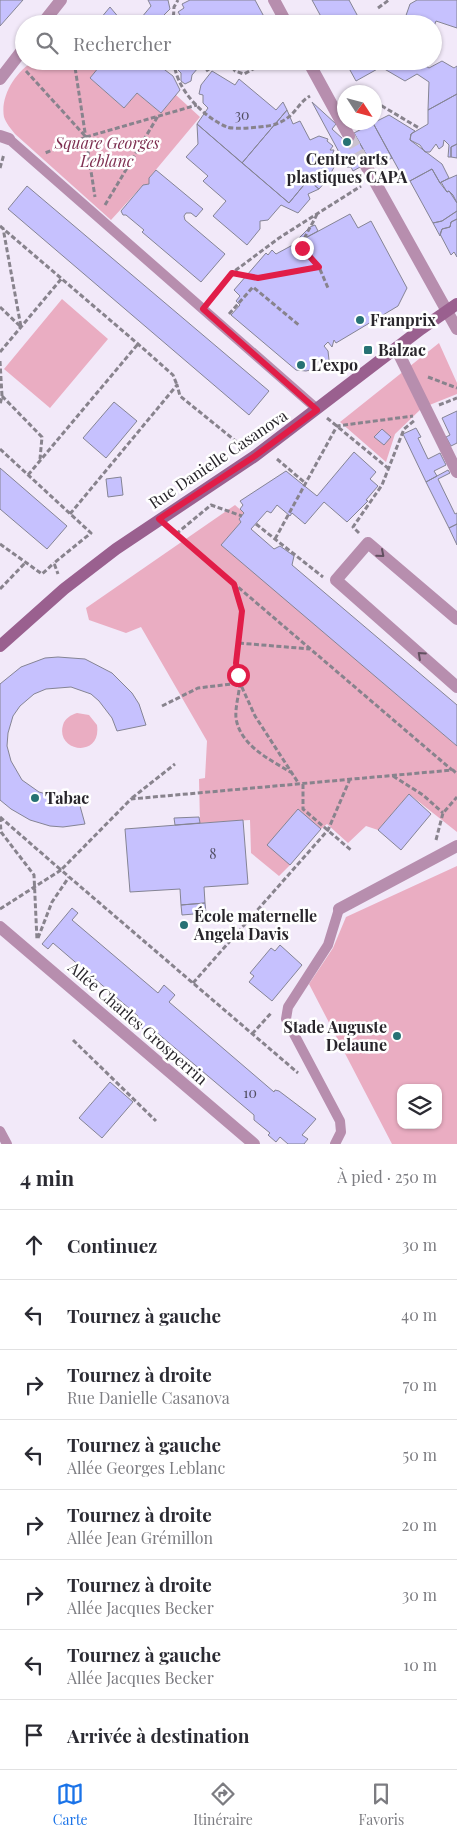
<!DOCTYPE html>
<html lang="fr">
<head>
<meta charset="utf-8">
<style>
	:root { --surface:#fff; --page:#f7f7f7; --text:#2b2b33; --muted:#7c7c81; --line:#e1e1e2; --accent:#1a73e8 }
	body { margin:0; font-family:"Playfair Display",serif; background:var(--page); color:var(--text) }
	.controls { position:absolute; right:15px; bottom:15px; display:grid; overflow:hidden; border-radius:10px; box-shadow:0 1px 4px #0004 }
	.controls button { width:45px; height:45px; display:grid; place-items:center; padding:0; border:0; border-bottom:1px solid var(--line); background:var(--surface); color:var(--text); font:25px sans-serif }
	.compass { position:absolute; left:337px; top:85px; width:45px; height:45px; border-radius:50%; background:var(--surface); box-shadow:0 1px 4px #0004; rotate:126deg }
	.stop { position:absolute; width:15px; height:15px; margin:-11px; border:4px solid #e11d48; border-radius:50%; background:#fff }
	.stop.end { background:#e11d48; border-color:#fff; box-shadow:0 1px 5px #0008 }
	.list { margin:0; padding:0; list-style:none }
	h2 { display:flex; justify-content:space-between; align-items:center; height:65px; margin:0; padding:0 20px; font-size:21px }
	h2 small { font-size:16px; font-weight:400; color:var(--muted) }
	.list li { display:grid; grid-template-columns:32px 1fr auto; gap:15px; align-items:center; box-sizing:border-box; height:70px; padding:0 20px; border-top:1px solid var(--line) }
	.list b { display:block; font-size:19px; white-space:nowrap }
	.list p { margin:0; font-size:16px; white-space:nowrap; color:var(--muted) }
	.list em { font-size:16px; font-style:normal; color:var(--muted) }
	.icon { flex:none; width:28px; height:28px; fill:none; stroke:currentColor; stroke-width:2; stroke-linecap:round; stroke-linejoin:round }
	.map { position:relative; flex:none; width:457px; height:1144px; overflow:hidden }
	.search { position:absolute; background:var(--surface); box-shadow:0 1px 4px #0004; left:15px; right:15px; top:15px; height:55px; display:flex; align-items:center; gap:12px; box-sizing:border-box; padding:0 18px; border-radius:28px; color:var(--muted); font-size:19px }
	.sheet { height:625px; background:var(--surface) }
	nav { display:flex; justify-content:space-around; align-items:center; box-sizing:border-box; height:70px; border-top:1px solid var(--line); background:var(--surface); font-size:14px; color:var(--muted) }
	nav a { display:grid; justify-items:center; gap:2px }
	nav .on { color:var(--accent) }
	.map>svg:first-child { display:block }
	.green { fill:#eaadc2; fill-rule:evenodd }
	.building { fill:#c6c1fe; stroke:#858494 }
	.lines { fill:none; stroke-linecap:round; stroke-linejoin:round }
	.minor-tunnel { stroke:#cac2d0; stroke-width:12; stroke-dasharray:12 6; stroke-linecap:butt }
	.path { stroke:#88838d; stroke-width:3; stroke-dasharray:5 2.5; stroke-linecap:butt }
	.service { stroke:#b78eae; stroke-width:10 }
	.pedestrian { stroke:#b78eae; stroke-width:12 }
	.minor { stroke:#b78eae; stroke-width:12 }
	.secondary { stroke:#9a608f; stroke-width:12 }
	.oneway { stroke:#625060 }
	.route { stroke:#e11d48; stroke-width:6 }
	.poi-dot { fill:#277274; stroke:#fff; stroke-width:2 }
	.labels { text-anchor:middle; stroke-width:5; stroke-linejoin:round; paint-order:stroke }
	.number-label { font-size:14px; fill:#504d60 }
	.park-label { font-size:16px; font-style:italic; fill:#7e2f51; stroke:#fff }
	.poi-label { font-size:16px; font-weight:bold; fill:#29262c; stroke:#fff; text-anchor:start }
	.street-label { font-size:16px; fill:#29262c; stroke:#fff }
</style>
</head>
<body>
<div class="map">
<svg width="457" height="1144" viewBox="0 0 457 1144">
	<rect width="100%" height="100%" fill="#f2e9f9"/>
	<path class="green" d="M34 61H93L99 67 90 78 124 108 137 93 161 113 176 95 200 117 149 178V184L143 185 111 220 15 134C11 129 6 123 4 117 0 96 16 71 34 61Z
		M62 299 108 339 50 408 4 369Z
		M439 343 457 383V394L422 408 395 434 386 462 340 422Z
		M235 505 244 513 239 519 241 522 222 545 457 746V832L409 794 378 830 366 826 348 843 327 824 321 829 298 809 290 865 279 876 251 853 250 820 200 823 199 779 205 778 207 741 141 627 126 633 89 620 86 608Z
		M77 713 89 715 97 725C102 759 55 752 63 725 65 718 71 715 77 713Z
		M457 866V1144H392L309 984 333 948 346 917ZM401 1088H438V1125H401Z"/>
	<path class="building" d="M0 0H23L0 26Z
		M148 0H168L170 9 163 16 168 17V22L165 24 137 23 151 6Z
		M190 0H255L268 24H176L178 22 176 18 180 15 178 12 184 8 182 4Z
		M312 0H349L362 24H325Z
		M417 0H457V28L436 21 433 29V24H403L410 4Z
		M110 7 120 19 126 20 127 24H96Z
		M93 61H153L173 76 180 90 161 113 137 93 124 108 90 78 99 67Z
		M185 61H204L192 75 191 81 185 84 181 81V73L178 70Z
		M345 61H418L429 68 442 61 454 68 457 66V94L428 110 429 82 417 74 405 81 381 67 356 81Z
		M212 71 235 85 239 79 276 110 283 102 287 110 242 163 197 124 208 108 203 103V95L199 94 201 85Z
		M457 94V144L451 147V157H448L449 145 444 140 443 146 439 149 436 144 430 152H425L420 145 410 140 411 134 428 124V110Z
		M312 102 336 124 332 129 343 139 354 133 371 163 369 162 353 171 351 167H347Z
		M287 110 293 124 300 121 310 140 319 136 328 139 327 141 333 146 330 150H334L331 158 336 157 338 160 327 180 319 189 308 180 289 203 242 163Z
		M389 115 415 131 411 134 410 140 442 164 449 178 440 183 432 169 406 183 373 123Z
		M373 123 392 158 378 165 376 161 371 163 354 133Z
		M197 124 289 203 308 180 319 189 308 194 310 199 298 213 281 205 268 220 260 221V229L247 245 213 216 226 201 203 181 208 176 186 157 198 144Z
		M457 144V158L451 157V147Z
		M432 169 440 183 447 192 449 191 453 195 457 203V211L442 221 433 223 410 181Z
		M156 170 203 209 196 217 191 213H186L184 216 185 220 225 254 201 282 142 232 144 230 126 215H123L121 211 143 185 149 184V178Z
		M457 175V203L449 191 447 192 441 182Z
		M27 186 269 391 249 415 8 209Z
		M457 211V219L451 222 450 227 442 229 440 236 433 223 442 221Z
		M350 214 358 228 371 221 407 288 398 306 336 343 334 340 332 347 328 342 324 346 328 351 329 360 317 362 318 368 306 371 296 370 231 315 240 305 236 301 240 296 234 290 266 253 268 255 272 250 276 254Z
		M457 219V257L454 252 451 255 440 234 442 229 450 227 451 222Z
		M315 225 318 231 292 245 310 227Z
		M114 402 137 421 106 458 83 438Z
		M457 411V443L451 446 446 437 450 435 442 418Z
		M416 428 421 437 418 438 428 459 440 453 446 465 434 471 437 476 426 482 403 434Z
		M382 429 391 437 384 445 374 437Z
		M354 452 376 472 370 479 378 486 366 500 368 501 347 522 324 502 305 524 292 513 290 516 277 505 271 513 267 511 251 529 274 549 280 546 294 556 292 565 457 705V746L221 545 241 522 239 519 244 513 240 509 243 505 240 501 286 471 317 496Z
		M0 468 67 526 47 549 0 509Z
		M448 470 450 473 438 479 455 514 457 513V524L449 528 426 482Z
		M121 477 123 495 108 497 106 479Z
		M457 524V545L449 528Z
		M58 657 85 659 112 673 132 693 139 704 146 725 117 731 112 718 99 701 91 694 71 687 46 689 34 694 20 706 13 716 8 733 7 746 11 761 22 780 39 792 57 797 77 795 85 824 63 827 50 826 30 820 11 809 0 800V684L21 667 45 658Z
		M409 794 431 814 401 850 378 830Z
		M298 809 321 829 290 865 267 845Z
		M199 817 200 823 175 825 174 818Z
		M243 820 248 884 204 887 205 903 181 905 180 889 130 892 125 829Z
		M205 903 206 913 182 915 181 905Z
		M72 908 78 913 72 920 158 993 164 985 175 995 169 1002 274 1092 275 1090 279 1091 316 1119 302 1135 308 1139 304 1144H288L280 1137 276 1142 268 1135 270 1133 254 1120V1115L149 1026 145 1031 134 1021 138 1016 53 943 48 949 42 944Z
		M280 945 302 965 272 1001 249 982 254 976 250 973 271 948 275 951Z
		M110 1082 133 1102 102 1138 79 1118Z"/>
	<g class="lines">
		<path class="minor-tunnel" d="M349 136 365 164"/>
		<path class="path" d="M378 8 389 0
			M173 24 174 7 178 0
			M74 61 95 197
			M174 61C175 88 203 117 227 127 233 130 269 127 276 124 297 116 296 104 310 96
			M228 61 235 71 244 74 268 61
			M26 71 86 137 45 153
			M206 71 222 61
			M374 104 382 106 419 128
			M86 137 197 105
			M0 168 4 154
			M105 205 158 116
			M317 214C312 226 304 234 302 248L318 266
			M0 226 138 344 173 375 177 385
			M233 273 258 278 319 267 328 288
			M211 299 232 273 279 238 361 186
			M0 307 21 327 3 228
			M229 314 253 287 300 326
			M0 352 62 278
			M0 361 2 396 0 405
			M428 377 457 388
			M2 396 42 437 40 459
			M439 405 457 398
			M327 418 389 469
			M0 449 91 533 54 563 58 574
			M277 459 304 482
			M28 475 138 344
			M70 514 177 385 180 396 243 447
			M256 524 323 577
			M170 529 452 770
			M359 533 353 527 382 485 404 429 415 420
			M176 534 211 505 242 516
			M275 539 337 426 413 416
			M0 544 42 574 54 563
			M234 584 242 611 236 663 240 683 255 716 299 784
			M0 589 26 562
			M239 643 310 649
			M162 706 198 688 240 683C239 694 235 708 236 718 240 746 271 760 292 773
			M393 776 423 795 443 813
			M303 784V809L352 851
			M132 798 175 764
			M0 817 61 870 131 799 453 770 457 774
			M0 817 1 832 34 875 37 940
			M436 840 443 813 457 797
			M0 909 61 870 298 1073
			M38 938 52 902 69 877
			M193 983 328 830 350 779
			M252 1034 272 1012
			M73 1040 156 1121"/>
		<path class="service" d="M9 139 317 409
			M0 1131 7 1144
			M335 1144 341 1132 340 1121 286 1019 288 1007 328 945 339 909"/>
		<path class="pedestrian" d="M42 24 61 0
			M0 79 24 48
			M0 136 9 139"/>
		<path class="minor" d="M274 0 287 24
			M308 61 349 136
			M365 164 457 329
			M396 348 457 472
			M457 619 368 543 336 580 457 687
			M339 909 457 846
			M0 927 254 1144"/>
		<path class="secondary" d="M0 646 64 589 116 549 255 456 421 329 457 304"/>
	</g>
	<defs><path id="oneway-chevron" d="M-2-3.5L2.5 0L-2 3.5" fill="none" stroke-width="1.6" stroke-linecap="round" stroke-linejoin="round" transform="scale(1.25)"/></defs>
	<g class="oneway">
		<use href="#oneway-chevron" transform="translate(381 554) rotate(41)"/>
		<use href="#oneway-chevron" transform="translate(421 655) rotate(-138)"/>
	</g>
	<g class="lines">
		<path class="route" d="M238 675 236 663 242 611 234 584 159 519 255 456 317 410 203 309 232 273 258 278 319 267 302 248"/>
	</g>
	<g class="poi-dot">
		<circle cx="347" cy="142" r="5"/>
		<circle cx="360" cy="320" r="5"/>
		<rect x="363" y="345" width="10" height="10" rx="2.5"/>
		<circle cx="301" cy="365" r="5"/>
		<circle cx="35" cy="798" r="5"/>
		<circle cx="184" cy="925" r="5"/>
		<circle cx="397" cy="1036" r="5"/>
	</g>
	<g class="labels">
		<g class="number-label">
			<text x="242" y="120">30</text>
			<text x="213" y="859">8</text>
			<text x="250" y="1098">10</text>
		</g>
		<g class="park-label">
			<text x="107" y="149">Square Georges<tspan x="107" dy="18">Leblanc</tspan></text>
		</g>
		<g class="poi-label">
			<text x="347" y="165" text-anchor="middle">Centre arts<tspan x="347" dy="18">plastiques CAPA</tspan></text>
			<text x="370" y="326">Franprix</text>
			<text x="378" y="356">Balzac</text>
			<text x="311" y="371">L'expo</text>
			<text x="45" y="804">Tabac</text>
			<text x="194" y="922">École maternelle<tspan x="194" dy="18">Angela Davis</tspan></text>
			<text x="387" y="1033" text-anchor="end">Stade Auguste<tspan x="387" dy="18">Delaune</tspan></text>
		</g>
		<g class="street-label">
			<text transform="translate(218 459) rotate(-34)" y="6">Rue Danielle Casanova</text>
			<text transform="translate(138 1023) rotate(41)" y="6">Allée Charles Grosperrin</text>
		</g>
	</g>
</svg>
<div class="controls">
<button><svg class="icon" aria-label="layers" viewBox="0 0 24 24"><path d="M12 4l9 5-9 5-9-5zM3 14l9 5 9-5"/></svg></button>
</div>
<svg class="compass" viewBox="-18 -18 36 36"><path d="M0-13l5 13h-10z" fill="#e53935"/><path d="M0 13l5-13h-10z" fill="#7c7c81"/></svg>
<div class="stop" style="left:238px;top:675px"></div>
<div class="stop end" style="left:302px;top:248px"></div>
<div class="search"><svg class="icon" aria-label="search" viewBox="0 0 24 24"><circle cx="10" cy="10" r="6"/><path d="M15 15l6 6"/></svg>Rechercher</div>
</div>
<section class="sheet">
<h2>4 min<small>À pied · 250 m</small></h2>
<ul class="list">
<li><svg class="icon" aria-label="ahead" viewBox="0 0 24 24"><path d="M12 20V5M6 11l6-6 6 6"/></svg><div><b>Continuez</b></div><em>30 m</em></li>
<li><svg class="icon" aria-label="left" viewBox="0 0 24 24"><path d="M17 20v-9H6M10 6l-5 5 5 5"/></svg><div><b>Tournez à gauche</b></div><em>40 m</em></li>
<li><svg class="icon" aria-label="right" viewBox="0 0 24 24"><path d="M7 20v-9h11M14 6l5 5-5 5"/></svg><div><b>Tournez à droite</b><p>Rue Danielle Casanova</p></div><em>70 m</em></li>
<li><svg class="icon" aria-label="left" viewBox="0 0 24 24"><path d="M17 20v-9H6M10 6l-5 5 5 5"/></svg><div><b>Tournez à gauche</b><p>Allée Georges Leblanc</p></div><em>50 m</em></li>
<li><svg class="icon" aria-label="right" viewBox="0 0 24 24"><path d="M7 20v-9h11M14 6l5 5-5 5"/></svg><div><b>Tournez à droite</b><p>Allée Jean Grémillon</p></div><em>20 m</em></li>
<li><svg class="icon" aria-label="right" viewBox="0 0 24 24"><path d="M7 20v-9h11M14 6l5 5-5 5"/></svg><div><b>Tournez à droite</b><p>Allée Jacques Becker</p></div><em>30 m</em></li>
<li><svg class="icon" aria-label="left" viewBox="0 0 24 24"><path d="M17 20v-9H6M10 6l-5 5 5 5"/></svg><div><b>Tournez à gauche</b><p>Allée Jacques Becker</p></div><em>10 m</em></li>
<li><svg class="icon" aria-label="arrive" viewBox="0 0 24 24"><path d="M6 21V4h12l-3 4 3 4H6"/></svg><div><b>Arrivée à destination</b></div></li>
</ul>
</section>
<nav>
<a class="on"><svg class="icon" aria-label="map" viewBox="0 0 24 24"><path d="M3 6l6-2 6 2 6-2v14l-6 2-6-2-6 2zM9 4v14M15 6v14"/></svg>Carte</a>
<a><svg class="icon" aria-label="directions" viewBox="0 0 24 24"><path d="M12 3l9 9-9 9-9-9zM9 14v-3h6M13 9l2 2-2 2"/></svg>Itinéraire</a>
<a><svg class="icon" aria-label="saved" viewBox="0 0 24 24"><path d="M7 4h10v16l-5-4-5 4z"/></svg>Favoris</a>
</nav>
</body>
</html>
